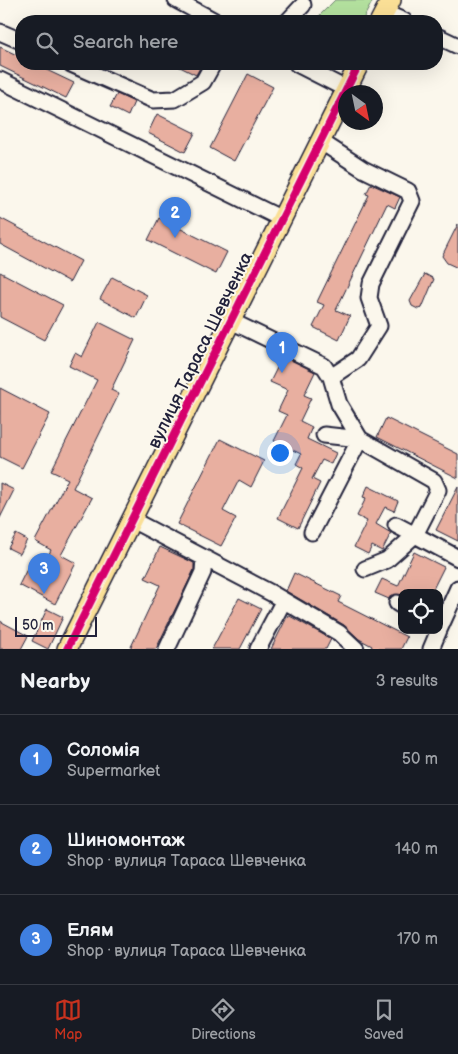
<!DOCTYPE html>
<html lang="en">
<head>
<meta charset="utf-8">
<style>
	:root { --surface:#171b24; --page:#20242c; --text:#f1f3f6; --muted:#9ea1a6; --line:#363941; --accent:#c8321e }
	body { margin:0; font-family:"Balsamiq Sans",sans-serif; background:var(--page); color:var(--text) }
	.controls { position:absolute; right:15px; bottom:15px; display:grid; overflow:hidden; border-radius:10px; box-shadow:0 5px 20px #0002 }
	.controls button { width:45px; height:45px; display:grid; place-items:center; padding:0; border:0; border-bottom:1px solid var(--line); background:var(--surface); color:var(--text); font:25px sans-serif }
	.compass { position:absolute; left:338px; top:85px; width:45px; height:45px; border-radius:50%; background:var(--surface); box-shadow:0 5px 20px #0002; rotate:147deg }
	.scale { position:absolute; left:15px; bottom:12px; width:82px; box-sizing:border-box; padding-left:5px; border:2px solid #22223b; border-top:0; font-size:14px; line-height:18px; white-space:nowrap; color:#22223b; -webkit-text-stroke:4px #fbf7ec; paint-order:stroke }
	.you { position:absolute; left:279px; top:452px; width:18px; height:18px; margin:-12px; border:4px solid #fff; border-radius:50%; background:#1a73e8; box-shadow:0 0 0 8px #1a73e833 }
	.badge { display:grid; place-items:center; width:32px; height:32px; border-radius:50%; background:var(--accent); color:#fff; font-size:16px; font-weight:700 }
	.pin { position:absolute; translate:-50% -41px; filter:drop-shadow(0 1px 2px #0008) }
	.pin::after { content:''; position:absolute; top:26px; width:18px; height:15px; background:inherit; clip-path:polygon(0 0,100% 0,50% 100%) }
	.list { margin:0; padding:0; list-style:none }
	h2 { display:flex; justify-content:space-between; align-items:center; height:65px; margin:0; padding:0 20px; font-size:21px }
	h2 small { font-size:16px; font-weight:400; color:var(--muted) }
	.list li { display:grid; grid-template-columns:32px 1fr auto; gap:15px; align-items:center; box-sizing:border-box; height:90px; padding:0 20px; border-top:1px solid var(--line) }
	.list b { display:block; font-size:19px; white-space:nowrap }
	.list p { margin:0; font-size:16px; white-space:nowrap; color:var(--muted) }
	.list em { font-size:16px; font-style:normal; color:var(--muted) }
	.icon { flex:none; width:28px; height:28px; fill:none; stroke:currentColor; stroke-width:2; stroke-linecap:round; stroke-linejoin:round }
	.map { position:relative; flex:none; width:458px; height:649px; overflow:hidden }
	.search { position:absolute; background:var(--surface); box-shadow:0 5px 20px #0002; left:15px; right:15px; top:15px; height:55px; display:flex; align-items:center; gap:12px; box-sizing:border-box; padding:0 18px; border-radius:20px; color:var(--muted); font-size:19px }
	.sheet { height:335px; background:var(--surface) }
	nav { display:flex; justify-content:space-around; align-items:center; box-sizing:border-box; height:70px; border-top:1px solid var(--line); background:var(--surface); font-size:14px; color:var(--muted) }
	nav a { display:grid; justify-items:center; gap:2px }
	nav .on { color:var(--accent) }
	.map>svg:first-child { display:block }
	.green { fill:#b3e09e; stroke:#6a816c }
	.building { fill:#e8afa0; stroke:#22223b }
	.lines { fill:none; stroke-linecap:round; stroke-linejoin:round }
	.minor-casing { stroke:#22223b; stroke-width:19 }
	.major-casing { stroke:#22223b; stroke-width:22 }
	.minor { stroke:#fbf7ec; stroke-width:15 }
	.major { stroke:#fadf96; stroke-width:19 }
	.cycleway-casing { stroke:#fbf7ec; stroke-width:11 }
	.cycleway { stroke:#d6006c; stroke-width:8 }
	.labels { text-anchor:middle; stroke-width:4; stroke-linejoin:round; paint-order:stroke }
	.street-label { font-size:18px; fill:#22223b; stroke:#fbf7ec }
</style>
</head>
<body>
<div class="map">
<svg width="458" height="649" viewBox="0 0 458 649">
	<rect width="100%" height="100%" fill="#fbf7ec"/>
	<filter id="ink" filterUnits="userSpaceOnUse"><feTurbulence type="fractalNoise" baseFrequency=".02" numOctaves="2"/><feDisplacementMap in="SourceGraphic" scale="10" xChannelSelector="R" yChannelSelector="G"/><feConvolveMatrix kernelMatrix="1 2 1 2 8 2 1 2 1" color-interpolation-filters="sRGB"/></filter>
	<g filter="url(#ink)">
		<path class="green" d="M335 0H373L362 21H314Z"/>
		<path class="building" d="M0 47 21 57V64H34L74 83 66 98 0 66Z
			M174 64H202L196 75Z
			M248 74 273 87 234 161 210 148Z
			M117 94 134 102 128 116 110 107Z
			M157 114 195 133 185 152 148 133Z
			M371 184 400 197 395 208 387 204 336 310 350 316 339 340 313 327 324 305 317 302 369 195 366 194Z
			M0 218 81 261 70 282 0 244Z
			M159 218 227 252 216 274 148 240Z
			M458 224V268L447 263 442 256Z
			M0 272 63 305 44 340 0 317Z
			M425 274 434 279 422 308 418 309 412 306 410 301Z
			M112 277 147 295 136 318 100 299Z
			M99 322 135 340 111 390 119 394 73 488 92 498 61 555 76 563 55 604 19 585 27 569 38 575 51 550 35 541 68 479 51 471 97 380 69 366 75 353 82 357Z
			M283 356 315 372 304 395 311 398 300 421 312 427 307 439 336 453 331 464 322 460 312 479 320 483 298 528 278 518 303 468 296 464 301 454 274 441 287 415 278 411 288 390 270 382Z
			M0 388 50 414 22 468 0 457Z
			M386 418 458 454V478L377 437Z
			M220 439 264 461 251 487 239 480 223 511 236 518 221 546 177 524Z
			M0 483 14 490 0 518Z
			M368 486 398 501 394 511 385 507 376 524 391 533 382 551 372 546 368 554 354 547 367 521 357 516 366 498 363 497Z
			M458 487V541L436 530Z
			M16 534 27 540 20 554 8 548Z
			M160 547 194 563V570L156 649H130L160 585 145 578Z
			M414 552 444 567 431 593H402V595H391L389 599 375 593 382 579 398 586Z
			M294 573 341 596 338 602 407 637 401 649H371L372 646 359 639 344 625 286 591Z
			M239 598 261 609 240 649H212Z
			M47 609 63 617 48 649 32 641Z
			M288 615 331 639 326 649H271Z
			M0 621 28 636 21 649H0Z"/>
		<g class="lines">
			<defs>
				<path id="minor" d="M176 0 215 21
					M385 13 404 21
					M288 21 303 5
					M0 32 21 41
					M437 36 458 46
					M71 64 153 100 175 99 203 82 213 64
					M297 64 346 89
					M0 80 282 219
					M320 141 363 169 408 191 412 201 371 284 369 298 379 326 358 359 331 377
					M231 321 324 366 331 377 339 404 360 439 434 481 438 490 415 535 458 558
					M132 520 271 593 339 633 356 649
					M312 532 360 439 324 435
					M365 569 387 560 415 535 396 525
					M397 603 402 606
					M439 630 458 588
					M167 649 203 572 204 558
					M258 649 283 602
					M431 649 439 630"/>
				<path id="major" d="M380 21 391 0
					M67 649 359 64"/>
			</defs>
			<use href="#minor" class="minor-casing"/>
			<use href="#major" class="major-casing"/>
			<use href="#minor" class="minor"/>
			<use href="#major" class="major"/>
			<defs>
				<path id="cycleway" d="M67 649 359 64"/>
			</defs>
			<use href="#cycleway" class="cycleway-casing"/>
			<use href="#cycleway" class="cycleway"/>
		</g>
	</g>
	<g class="labels">
		<g class="street-label">
			<text transform="translate(200 350) rotate(-64)" y="6">вулиця Тараса Шевченка</text>
		</g>
	</g>
</svg>
<div class="controls">
<button><svg class="icon" aria-label="locate" viewBox="0 0 24 24"><circle cx="12" cy="12" r="6"/><path d="M12 2v4M12 18v4M2 12h4M18 12h4"/></svg></button>
</div>
<svg class="compass" viewBox="-18 -18 36 36"><path d="M0-13l5 13h-10z" fill="#e53935"/><path d="M0 13l5-13h-10z" fill="#9ea1a6"/></svg>
<div class="scale">50 m</div>
<div class="you"></div>
<div class="pin badge" style="left:282px;top:373px;background:#3f7fe0">1</div>
<div class="pin badge" style="left:175px;top:238px;background:#3f7fe0">2</div>
<div class="pin badge" style="left:44px;top:594px;background:#3f7fe0">3</div>
<div class="search"><svg class="icon" aria-label="search" viewBox="0 0 24 24"><circle cx="10" cy="10" r="6"/><path d="M15 15l6 6"/></svg>Search here</div>
</div>
<section class="sheet">
<h2>Nearby<small>3 results</small></h2>
<ul class="list">
<li><span class="badge" style="background:#3f7fe0">1</span><div><b>Соломiя</b><p>Supermarket</p></div><em>50 m</em></li>
<li><span class="badge" style="background:#3f7fe0">2</span><div><b>Шиномонтаж</b><p>Shop · вулиця Тараса Шевченка</p></div><em>140 m</em></li>
<li><span class="badge" style="background:#3f7fe0">3</span><div><b>Елям</b><p>Shop · вулиця Тараса Шевченка</p></div><em>170 m</em></li>
</ul>
</section>
<nav>
<a class="on"><svg class="icon" aria-label="map" viewBox="0 0 24 24"><path d="M3 6l6-2 6 2 6-2v14l-6 2-6-2-6 2zM9 4v14M15 6v14"/></svg>Map</a>
<a><svg class="icon" aria-label="directions" viewBox="0 0 24 24"><path d="M12 3l9 9-9 9-9-9zM9 14v-3h6M13 9l2 2-2 2"/></svg>Directions</a>
<a><svg class="icon" aria-label="saved" viewBox="0 0 24 24"><path d="M7 4h10v16l-5-4-5 4z"/></svg>Saved</a>
</nav>
</body>
</html>
